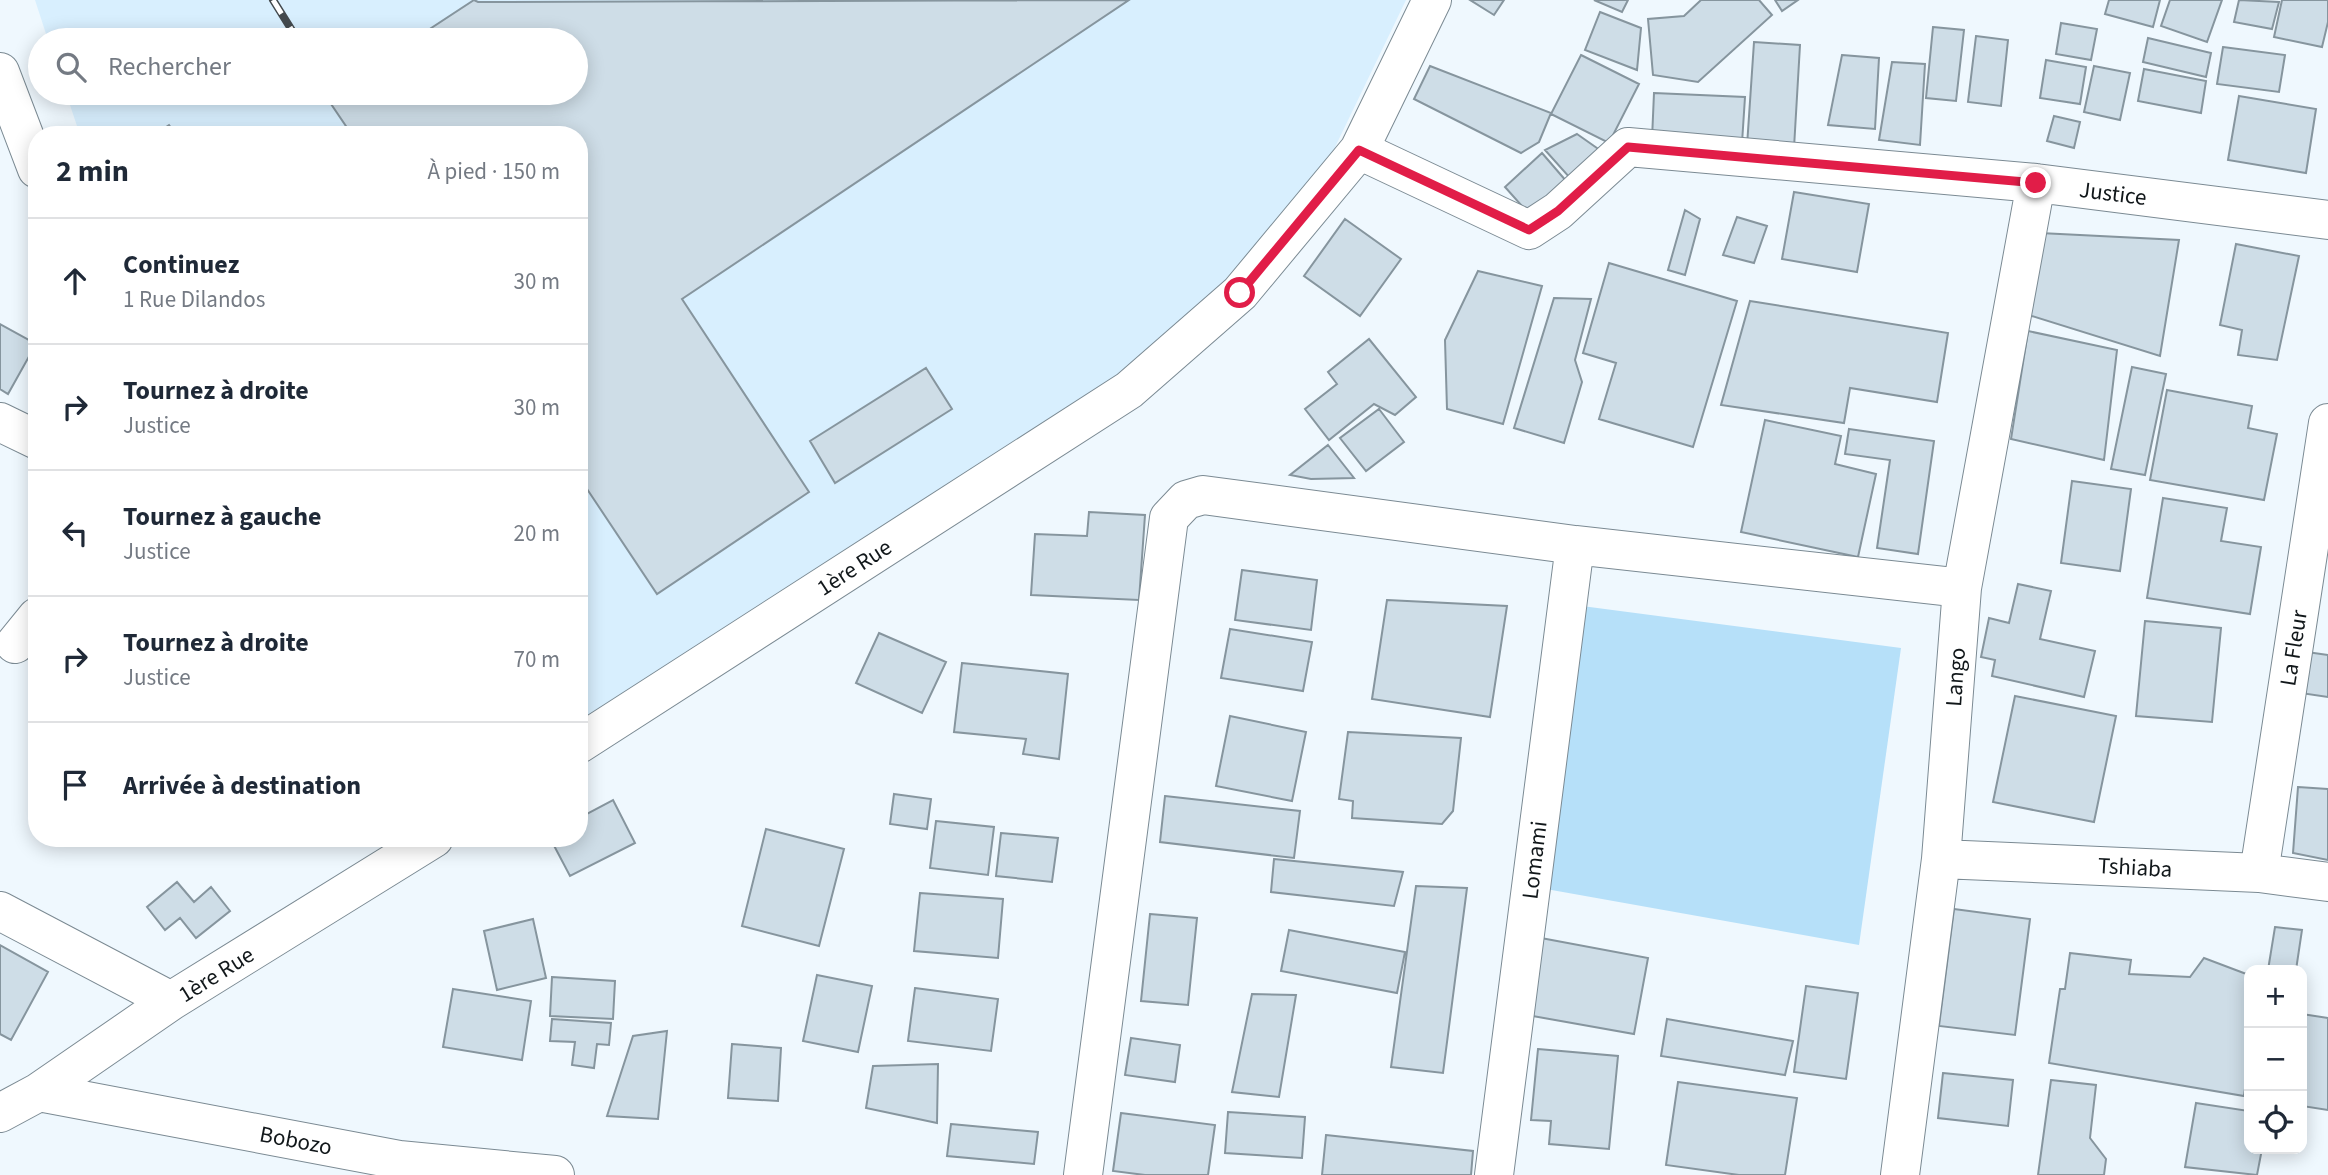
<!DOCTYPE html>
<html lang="fr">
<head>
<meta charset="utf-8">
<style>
	:root { --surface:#fff; --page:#f2f2f3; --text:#1f2937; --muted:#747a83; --line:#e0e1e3 }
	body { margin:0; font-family:"Source Sans 3",sans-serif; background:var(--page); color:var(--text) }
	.controls { position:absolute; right:21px; bottom:21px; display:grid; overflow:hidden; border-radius:14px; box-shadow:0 4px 18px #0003 }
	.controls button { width:63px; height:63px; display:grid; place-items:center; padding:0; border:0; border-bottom:2px solid var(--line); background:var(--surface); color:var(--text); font:35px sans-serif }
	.stop { position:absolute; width:21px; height:21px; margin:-16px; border:5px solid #e11d48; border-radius:50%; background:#fff }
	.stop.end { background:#e11d48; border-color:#fff; box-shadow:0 2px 7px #0008 }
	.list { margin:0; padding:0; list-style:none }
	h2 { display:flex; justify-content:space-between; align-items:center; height:91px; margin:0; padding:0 28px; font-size:30px }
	h2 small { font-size:23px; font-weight:400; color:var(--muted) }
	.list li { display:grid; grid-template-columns:46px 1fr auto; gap:21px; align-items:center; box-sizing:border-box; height:126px; padding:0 28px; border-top:2px solid var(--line) }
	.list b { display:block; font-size:26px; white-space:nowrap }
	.list p { margin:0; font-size:23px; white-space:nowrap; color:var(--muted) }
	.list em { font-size:23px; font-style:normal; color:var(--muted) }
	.icon { flex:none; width:38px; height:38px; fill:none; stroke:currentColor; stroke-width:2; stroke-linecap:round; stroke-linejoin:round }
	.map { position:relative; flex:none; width:2328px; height:1175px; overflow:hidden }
	.search { position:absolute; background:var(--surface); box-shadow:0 4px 18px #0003; left:28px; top:28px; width:560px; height:77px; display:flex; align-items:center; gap:18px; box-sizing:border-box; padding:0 24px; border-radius:38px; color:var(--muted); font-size:26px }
	.panel { position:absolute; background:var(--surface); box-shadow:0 4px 18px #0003; left:28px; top:126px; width:560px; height:721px; border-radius:28px }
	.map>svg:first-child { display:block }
	.built { fill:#d8effe }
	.green { fill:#b6e0f9 }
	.building { fill:#cedde7; stroke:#86959e; stroke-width:2 }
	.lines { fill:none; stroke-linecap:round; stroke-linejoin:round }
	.minor-casing { stroke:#7b8a93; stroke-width:40 }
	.minor { stroke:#fff; stroke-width:38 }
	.rail-casing { stroke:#444a4e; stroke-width:8 }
	.rail { stroke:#fff; stroke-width:5; stroke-dasharray:16; stroke-linecap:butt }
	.route { stroke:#e11d48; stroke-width:9 }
	.labels { text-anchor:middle; stroke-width:5; stroke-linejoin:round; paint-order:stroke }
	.street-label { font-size:23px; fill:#11171a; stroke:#fff }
</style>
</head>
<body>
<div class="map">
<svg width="2328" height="1175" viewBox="0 0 2328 1175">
	<rect width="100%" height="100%" fill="#eff8fe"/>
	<path class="built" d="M35 0H1406L1324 170 1144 374 579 749V135H80L66 93H576V40H48Z"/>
	<path class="green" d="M1582 606 1901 648 1859 945 1546 889Z"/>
	<path class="building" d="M474 0 478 2 1129 0 682 299 809 492 657 594 579 477V135H352L327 98 335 93H576V40H413Z
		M1470 0H1504L1494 15Z
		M1594 0H1628L1622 12Z
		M1701 0H1759L1772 15 1698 82 1653 75 1648 19 1684 16Z
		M1775 0H1798L1782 11Z
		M2109 0H2160L2153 27 2105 14Z
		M2170 0H2222L2207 42 2161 26Z
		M2239 0 2279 2 2272 29 2234 22Z
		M2282 0H2328V22L2322 47 2274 37Z
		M1600 12 1641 28 1637 70 1585 50Z
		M2061 23 2097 29 2091 60 2056 54Z
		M1933 27 1964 30 1956 101 1926 98Z
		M1976 36 2008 40 2001 106 1968 102Z
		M2148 38 2211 53 2206 77 2143 62Z
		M1754 42 1800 45 1794 148 1747 146Z
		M2223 47 2285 55 2279 92 2217 84Z
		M1581 55 1639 84 1609 143 1551 114Z
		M1842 55 1879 58 1875 129 1828 125Z
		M2046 60 2086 67 2080 104 2040 98Z
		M1892 62 1925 64 1920 145 1879 140Z
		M1430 66 1551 113 1539 142 1521 153 1414 99Z
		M2094 66 2130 73 2120 120 2084 112Z
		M2144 69 2206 81 2201 113 2138 101Z
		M1654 93 1745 97 1742 143 1652 139Z
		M2239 96 2316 109 2306 173 2228 160Z
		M2054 116 2080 122 2074 148 2047 141Z
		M169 125 176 135H154Z
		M1577 134 1604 153 1570 178 1545 150Z
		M1542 153 1567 182 1530 215 1505 187Z
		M1794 192 1869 204 1857 272 1782 259Z
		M1685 210 1700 219 1685 275 1668 270Z
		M1737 217 1767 226 1754 263 1723 255Z
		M1345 219 1401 259 1360 316 1304 276Z
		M2040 233 2179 240 2160 356 2019 312Z
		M2236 244 2299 256 2277 360 2238 355 2242 330 2220 325Z
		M1609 263 1737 301 1693 447 1599 419 1616 363 1583 353Z
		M1478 271 1542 286 1503 424 1447 409 1445 340Z
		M1554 298 1591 299 1575 360 1582 382 1564 443 1514 428Z
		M1750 301 1948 333 1937 402 1850 388 1844 423 1721 405Z
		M0 324 36 344 8 394 0 389Z
		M2028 331 2117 350 2104 460 2011 439Z
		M1369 339 1416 397 1395 415 1374 404 1329 440 1305 409 1337 384 1328 372Z
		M2132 367 2166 374 2145 475 2111 469Z
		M2132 367 2166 374 2145 475 2111 469Z
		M926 368 952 409 835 483 810 441Z
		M2167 390 2252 406 2248 428 2277 434 2264 500 2150 480Z
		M1379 409 1404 442 1366 471 1340 438Z
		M1765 420 1841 436 1835 464 1876 474 1858 557 1741 532Z
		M1849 429 1934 441 1918 554 1877 548 1890 460 1845 454Z
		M1328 445 1354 478 1311 479 1290 475Z
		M2072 481 2131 489 2120 571 2061 563Z
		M2163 498 2227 508 2221 541 2261 547 2250 614 2147 598Z
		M1089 512 1145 515 1139 600 1031 595 1035 534 1087 536Z
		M1242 570 1317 580 1311 630 1235 620Z
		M2018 584 2051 591 2040 639 2095 651 2084 697 1992 676 1995 660 1981 657 1989 618 2009 623Z
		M2018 584 2051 591 2040 639 2095 651 2084 697 1992 676 1995 660 1981 657 1989 618 2009 623Z
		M1387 600 1507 606 1490 717 1372 699Z
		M2145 621 2221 628 2212 722 2136 716Z
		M1230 629 1312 642 1303 691 1221 678Z
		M879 633 946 662 922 713 856 683Z
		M2293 650 2328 655V697L2287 691Z
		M962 663 1068 674 1059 759 1023 754 1026 739 954 732Z
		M2015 696 2116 716 2094 822 1993 802Z
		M1230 716 1306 732 1292 801 1216 786Z
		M1348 732 1461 738 1453 811 1442 824 1352 818 1353 801 1339 799Z
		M2298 787 2328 789V860L2293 853Z
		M894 794 931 799 927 829 890 824Z
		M1165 796 1300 811 1294 858 1160 842Z
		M613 800 635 843 570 876 550 838H579V818Z
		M936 821 994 827 988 875 930 868Z
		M766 829 844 849 819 946 742 926Z
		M1001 833 1058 838 1052 882 996 876Z
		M1274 859 1403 872 1394 906 1271 892Z
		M177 882 194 902 211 887 230 911 196 938 180 918 165 930 147 907Z
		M1416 886 1467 888 1443 1073 1391 1067Z
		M920 893 1003 899 998 958 914 951Z
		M1954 909 2030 919 2015 1035 1939 1026Z
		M1150 914 1197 918 1188 1005 1141 1001Z
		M533 919 546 978 497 990 484 931Z
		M2275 927 2302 930 2296 970H2268Z
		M1289 930 1405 952 1397 993 1281 971Z
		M1541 938 1648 958 1634 1034 1527 1015Z
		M0 945 48 972 11 1040 0 1034Z
		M2070 953 2131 960 2129 974 2190 977 2204 958 2249 975V1059L2244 1096 2049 1063 2060 989H2065Z
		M817 975 872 986 858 1052 803 1041Z
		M552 977 615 981 613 1019 550 1016Z
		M1806 986 1858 993 1846 1079 1794 1072Z
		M915 988 998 999 991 1051 908 1041Z
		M453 989 531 1001 522 1060 443 1047Z
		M1252 994 1296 995 1279 1097 1232 1092Z
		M2302 1014 2328 1018V1110L2302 1106Z
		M552 1019 611 1023 609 1045 597 1044 594 1068 572 1065 575 1042 550 1041Z
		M1667 1019 1793 1041 1785 1075 1661 1056Z
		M667 1031 658 1119 607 1116 633 1036Z
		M1131 1038 1180 1045 1175 1082 1125 1075Z
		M732 1044 781 1048 778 1101 728 1098Z
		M1538 1049 1618 1056 1609 1149 1549 1144 1551 1121 1531 1120Z
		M938 1064 937 1123 866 1108 873 1066Z
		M1943 1073 2013 1080 2008 1126 1938 1118Z
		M2051 1080 2096 1085 2090 1138 2106 1159 2104 1175H2038Z
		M1678 1082 1797 1098 1785 1175H1739L1666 1165Z
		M2196 1103 2249 1111V1149H2262L2257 1175 2185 1167Z
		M1228 1112 1305 1117 1302 1158 1225 1153Z
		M1121 1113 1215 1125 1208 1175H1145L1113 1171Z
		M951 1124 1038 1132 1034 1164 947 1156Z
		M1326 1135 1473 1151 1471 1175H1322Z"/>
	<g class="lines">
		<defs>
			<path id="minor" d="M0 72 37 169
				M1359 150 1529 230 1558 211 1628 147 2036 183 2328 220
				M0 422 37 440
				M15 644 37 617
				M579 744 1129 390 1240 293 1359 150 1432 0
				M1941 859 2259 873 2328 882
				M2259 873 2328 423
				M0 911 171 1001
				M39 1092 399 1160 555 1175
				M0 1113 39 1092 171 1001 434 838
				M1083 1175 1169 518 1186 500 1203 495 1575 545 1962 588
				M1494 1175 1575 545
				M1900 1175 1941 859 1962 588 2036 183"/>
		</defs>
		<use href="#minor" class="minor-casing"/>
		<use href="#minor" class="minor"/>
		<defs>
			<path id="rail" d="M273 0 298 40"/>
		</defs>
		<use href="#rail" class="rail-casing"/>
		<use href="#rail" class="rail"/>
	</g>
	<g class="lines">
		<path class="route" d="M1240 293 1359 150 1529 230 1558 211 1628 147 2036 183"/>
	</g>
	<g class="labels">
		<g class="street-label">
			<text transform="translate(2113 193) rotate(7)" y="8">Justice</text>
			<text transform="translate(854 567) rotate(-33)" y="8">1ère Rue</text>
			<text transform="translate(2293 648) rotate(-81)" y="8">La Fleur</text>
			<text transform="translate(1955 677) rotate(-86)" y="8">Lango</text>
			<text transform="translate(1534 860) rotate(-83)" y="8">Lomami</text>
			<text transform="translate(2135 867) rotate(3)" y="8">Tshiaba</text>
			<text transform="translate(216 974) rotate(-32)" y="8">1ère Rue</text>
			<text transform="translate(296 1140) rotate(11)" y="8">Bobozo</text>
		</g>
	</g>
</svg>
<div class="controls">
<button>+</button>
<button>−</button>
<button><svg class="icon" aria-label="locate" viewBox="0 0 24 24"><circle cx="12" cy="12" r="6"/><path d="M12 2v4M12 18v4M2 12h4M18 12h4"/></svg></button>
</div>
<div class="stop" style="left:1240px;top:293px"></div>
<div class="stop end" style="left:2036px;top:183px"></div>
<div class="search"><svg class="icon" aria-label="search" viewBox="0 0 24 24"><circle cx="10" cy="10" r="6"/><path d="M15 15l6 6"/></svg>Rechercher</div>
<section class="panel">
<h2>2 min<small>À pied · 150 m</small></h2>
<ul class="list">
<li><svg class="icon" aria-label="ahead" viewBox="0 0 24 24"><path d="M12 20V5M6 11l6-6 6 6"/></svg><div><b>Continuez</b><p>1 Rue Dilandos</p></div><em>30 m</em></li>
<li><svg class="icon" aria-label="right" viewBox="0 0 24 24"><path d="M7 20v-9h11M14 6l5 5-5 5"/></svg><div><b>Tournez à droite</b><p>Justice</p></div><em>30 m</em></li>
<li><svg class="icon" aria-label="left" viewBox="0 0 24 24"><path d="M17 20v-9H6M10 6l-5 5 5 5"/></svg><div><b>Tournez à gauche</b><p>Justice</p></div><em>20 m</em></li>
<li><svg class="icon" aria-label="right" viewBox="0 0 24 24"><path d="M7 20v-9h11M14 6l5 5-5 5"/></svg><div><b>Tournez à droite</b><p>Justice</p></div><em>70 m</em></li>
<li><svg class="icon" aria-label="arrive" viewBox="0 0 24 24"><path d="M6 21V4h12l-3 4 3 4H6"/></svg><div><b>Arrivée à destination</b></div></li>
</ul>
</section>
</div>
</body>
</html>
